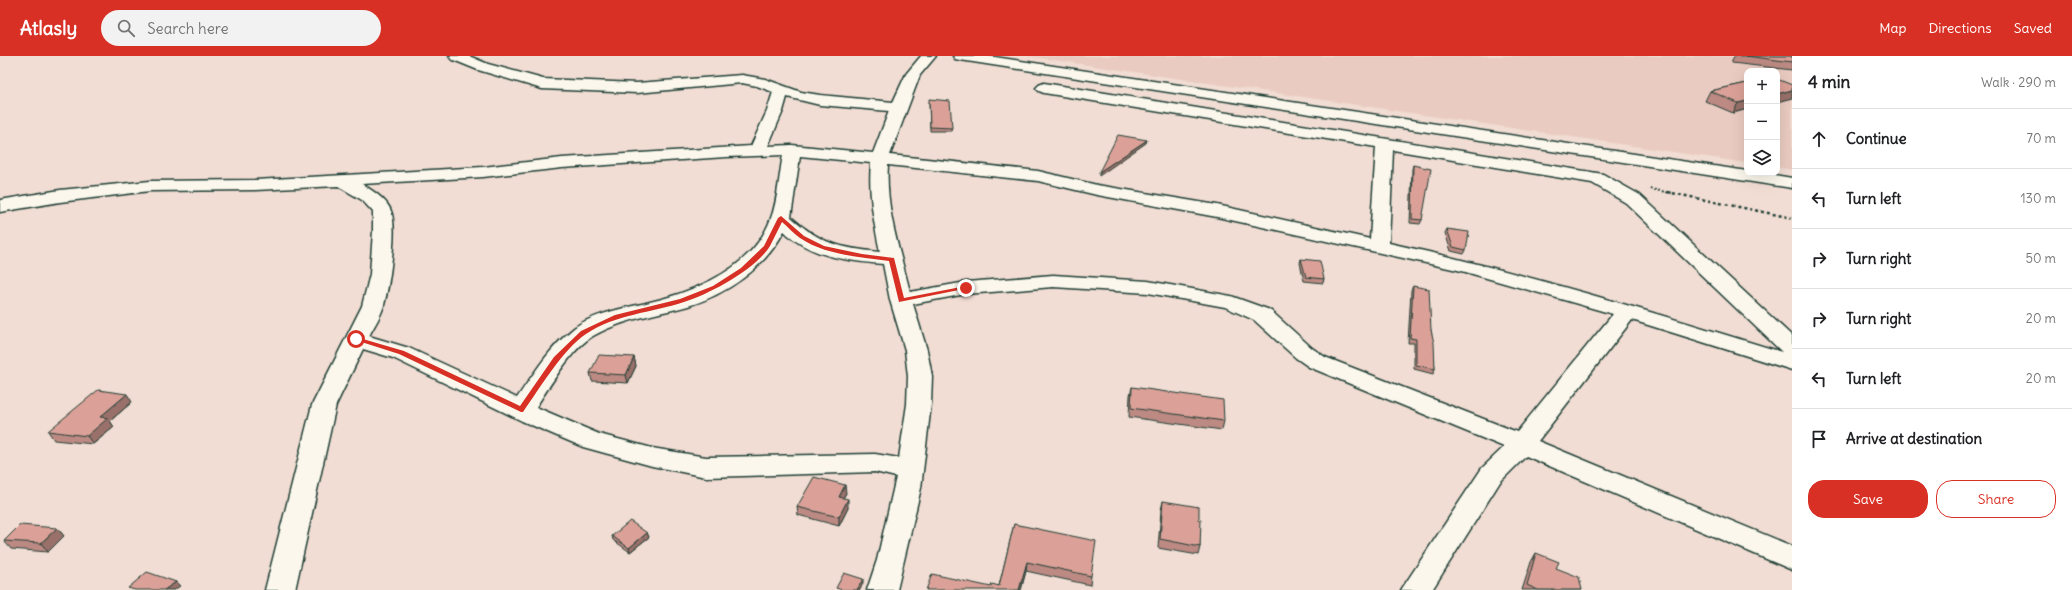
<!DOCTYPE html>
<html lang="en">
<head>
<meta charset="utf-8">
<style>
  body { margin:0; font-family:Delius,sans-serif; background:#f2f2f2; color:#202124 }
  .controls { position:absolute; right:12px; top:12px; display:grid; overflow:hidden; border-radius:8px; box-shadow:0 4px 16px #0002 }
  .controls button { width:36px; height:36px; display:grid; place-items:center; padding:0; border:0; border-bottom:1px solid #e0e0e0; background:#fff; color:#202124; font:20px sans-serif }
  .stop { position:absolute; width:12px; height:12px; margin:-9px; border:3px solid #d93025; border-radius:50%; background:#fff }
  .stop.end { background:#d93025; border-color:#fff; box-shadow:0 1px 4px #0008 }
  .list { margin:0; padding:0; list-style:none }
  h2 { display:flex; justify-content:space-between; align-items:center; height:52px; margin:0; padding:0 16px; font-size:17px }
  h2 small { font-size:13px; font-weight:400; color:#757577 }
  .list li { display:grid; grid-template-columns:26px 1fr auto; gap:12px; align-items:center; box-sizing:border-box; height:60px; padding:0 16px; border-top:1px solid #e0e0e0 }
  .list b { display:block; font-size:15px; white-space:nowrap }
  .list em { font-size:13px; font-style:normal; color:#757577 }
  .actions { display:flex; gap:8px; padding:12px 16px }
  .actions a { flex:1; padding:9px 0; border:1px solid #d93025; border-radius:16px; text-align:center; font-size:14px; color:#d93025 }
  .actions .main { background:#d93025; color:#fff }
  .icon { flex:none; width:22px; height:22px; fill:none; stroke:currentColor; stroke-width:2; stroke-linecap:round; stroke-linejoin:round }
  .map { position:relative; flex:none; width:1792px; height:534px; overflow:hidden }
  header { display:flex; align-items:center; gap:24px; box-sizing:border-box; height:56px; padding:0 20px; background:#d93025; color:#fff }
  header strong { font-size:19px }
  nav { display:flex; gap:22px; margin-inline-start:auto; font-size:14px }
  .search { width:280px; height:36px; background:#f2f2f2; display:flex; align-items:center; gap:10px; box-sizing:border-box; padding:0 14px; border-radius:22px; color:#757577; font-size:15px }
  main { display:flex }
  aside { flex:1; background:#fff }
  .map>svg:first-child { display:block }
  .built { fill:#eacbc1 }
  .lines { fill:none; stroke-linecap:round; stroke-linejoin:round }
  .street-casing { stroke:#1f3d34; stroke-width:3 }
  .path-far1 { stroke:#1f3d34; stroke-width:2; stroke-dasharray:2 2; stroke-linecap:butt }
  .path { stroke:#1f3d34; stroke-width:2.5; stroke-dasharray:3 3; stroke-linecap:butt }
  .street { fill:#fbf7ec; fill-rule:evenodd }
  .wall { fill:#bc8a83; stroke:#1f3d34 }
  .shaded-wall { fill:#99716a; stroke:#1f3d34 }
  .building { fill:#dba198; stroke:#1f3d34 }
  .route { fill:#d93025 }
</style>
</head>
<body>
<header>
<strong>Atlasly</strong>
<div class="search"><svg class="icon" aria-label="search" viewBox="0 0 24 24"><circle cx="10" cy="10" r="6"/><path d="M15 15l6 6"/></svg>Search here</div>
<nav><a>Map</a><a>Directions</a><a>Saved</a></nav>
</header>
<main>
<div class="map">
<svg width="1792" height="534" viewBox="0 0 1792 534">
  <rect width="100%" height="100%" fill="#f1ddd3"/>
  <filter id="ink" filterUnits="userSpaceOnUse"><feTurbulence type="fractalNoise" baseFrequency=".025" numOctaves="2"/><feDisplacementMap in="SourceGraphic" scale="8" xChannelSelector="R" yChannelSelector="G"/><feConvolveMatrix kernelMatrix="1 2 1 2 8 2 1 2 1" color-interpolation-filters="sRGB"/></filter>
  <g filter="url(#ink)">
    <path class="built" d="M1027,0H1792V114L1777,111V15H1747V107Z"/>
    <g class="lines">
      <defs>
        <path id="street" d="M449,0H469L488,8L543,23L637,27L742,19L765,23L801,36L820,39L893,46L906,18L921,0H936L920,19L890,99L1038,115L1097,129L1217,149L1370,183L1376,91L1044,37L1039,35L1036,32L1039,29L1044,27L1603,118L1640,139L1792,280V314L1632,264L1538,385L1792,490V514L1526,400L1500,426L1432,534H1401L1482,412L1504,391L1309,311L1296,302L1254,264L1225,251L1148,237L1053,231L966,238L913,248L927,294L932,320L931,348L921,432L897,534H867L877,504L896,421L875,416L706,421L652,410L583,391L522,365L393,302L363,293L336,349L295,534H265L312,349L362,250L370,218L373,175V156L362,144L338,130L255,134L150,135L60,146L0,156V144L60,134L150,125L255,124L363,118L483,111L562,102L751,90L767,55L773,36L757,30L742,27L637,37L542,33L478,14L451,3ZM787,41L820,49L889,55L873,97L792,89L768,90L783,55ZM1393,94L1592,127L1626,147L1782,296C1652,256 1522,216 1389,187ZM783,99C779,119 778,144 771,162C753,213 694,236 646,247C624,252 592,258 574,272C550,291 534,317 517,342L409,292L369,280C374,270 381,260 384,249C389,231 398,172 391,155C387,143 371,134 362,128L483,121L562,112L726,101ZM800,100L871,107C868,138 874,166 880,196C840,192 821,188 791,161ZM888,109L1038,125L1097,139L1217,161L1462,215L1613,258L1517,376L1325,301L1312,292L1270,254L1231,240L1148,225L1053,219L966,226L910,236C900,195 885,153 888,109ZM784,175C810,201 848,205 883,208L890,244L905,294L908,320L907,348L899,402L875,398L706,401L652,392L599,378L536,351C549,331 572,292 593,280C623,263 655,259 688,250C727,238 765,212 784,175Z
          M953,0H988L1747,115V117H1762L1792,122V132L960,4L955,3Z"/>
      </defs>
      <use href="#street" class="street-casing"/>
      <path class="path-far1" d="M1650,133L1672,137"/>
      <path class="path" d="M1667,136L1792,162"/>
      <use href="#street" class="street"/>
    </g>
    <path class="wall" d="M1735,0H1792V14L1732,7V5Z
      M1747,27V53L1733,57L1705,45L1710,35Z
      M929,46L952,72V75H930Z
      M1413,109L1422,164L1420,168L1410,167L1412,113Z
      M1447,173L1466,194L1464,198L1451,195L1445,177Z
      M1301,203L1324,223L1323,227L1304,225L1300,207Z
      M1413,230L1431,274L1435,313L1433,318L1414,313V287H1408L1411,234Z
      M634,301L636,310L628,327L592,325L590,317Z
      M1132,331L1224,365L1222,374L1129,361L1130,339Z
      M132,346L110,365L114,371L93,388L54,384L48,375Z
      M846,437L843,442L848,452L839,470L798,459L797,451Z
      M1163,445L1199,464L1200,491L1198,499L1158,492L1161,454Z
      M1014,468L1091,520L1090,529L1026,515L1021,534L991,531L999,530Z
      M57,472L64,480L48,496L11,493L4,485Z
      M647,477L649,481L630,496L613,484L612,480Z
      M1536,497L1556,512L1582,534H1522L1531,506Z"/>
    <path class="shaded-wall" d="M1792,34V42L1777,46V38Z
      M1747,45V53L1733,57L1738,47Z
      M1147,84L1146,87L1099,120V116Z
      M634,301L636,310L628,327L626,319Z
      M127,338L132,346L110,365L114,371L93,388L87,380L100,361Z
      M845,429L846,437L839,450V441Z
      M848,443V452L839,470V461Z
      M57,472L64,480L48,496L41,487Z
      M647,477L649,481L630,496L629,492Z
      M1027,506L1026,515L1021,534H1019Z
      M863,523V527L860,534H857Z
      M176,526L180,530L174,534H164Z"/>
    <path class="building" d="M1746,0H1792V6Z
      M1777,23L1792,29V34L1777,38Z
      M1747,27V45L1738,47L1710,35Z
      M929,43L950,45L952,72L930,71Z
      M1118,79L1147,84L1099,116Z
      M1413,109L1431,113L1422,164L1412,163Z
      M1447,173L1469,176L1466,194L1453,191Z
      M1301,203L1320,205L1324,223L1306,221Z
      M1413,230L1429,233L1431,274L1434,287L1435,313L1416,309V283L1410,282Z
      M599,299L634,301L626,319L590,317Z
      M1132,331L1223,344L1224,365L1131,352Z
      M98,334L127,338L100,361L108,362L87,380L48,375Z
      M814,421L845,429L839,441L848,443L839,461L797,451Z
      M1163,445L1199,451V464H1201L1200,491L1160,483Z
      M630,465L647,477L629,492L612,480Z
      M1014,468L1096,485L1091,520L1027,506L1019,534H926L932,518L991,531L992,528L999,530Z
      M20,469L57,472L41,487L4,485Z
      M1536,497L1559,506L1556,512L1579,521L1582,534H1538L1527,529Z
      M147,516L176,526L164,534H135L128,532Z
      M844,517L863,523L857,534H842L836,532Z"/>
  </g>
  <path class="route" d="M781,160L804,180L824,190L862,198L894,202L904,242L966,230L969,232L899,246L889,205C860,201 825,199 800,182C794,178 788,171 782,166C778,174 774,182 770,190C756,213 710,238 684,246C651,257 616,258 586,278C563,293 540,332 523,356H521L399,298L352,283L356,281L404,295L520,350L554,301L581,275L615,259L680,243L713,230L741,212L764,190L778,162Z"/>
</svg>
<div class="controls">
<button>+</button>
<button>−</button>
<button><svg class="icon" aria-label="layers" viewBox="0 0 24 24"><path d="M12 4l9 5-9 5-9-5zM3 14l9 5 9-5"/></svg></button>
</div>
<div class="stop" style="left:356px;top:283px"></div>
<div class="stop end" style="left:966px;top:232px"></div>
</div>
<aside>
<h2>4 min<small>Walk · 290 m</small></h2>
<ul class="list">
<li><svg class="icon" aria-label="ahead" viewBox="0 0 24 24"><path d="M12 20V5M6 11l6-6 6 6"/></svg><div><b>Continue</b></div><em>70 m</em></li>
<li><svg class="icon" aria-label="left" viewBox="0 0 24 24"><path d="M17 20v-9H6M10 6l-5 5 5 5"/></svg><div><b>Turn left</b></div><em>130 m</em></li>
<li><svg class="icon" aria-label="right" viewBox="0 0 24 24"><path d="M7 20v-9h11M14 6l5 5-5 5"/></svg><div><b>Turn right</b></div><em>50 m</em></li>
<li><svg class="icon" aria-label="right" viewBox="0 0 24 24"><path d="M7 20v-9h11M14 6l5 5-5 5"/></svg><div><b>Turn right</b></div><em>20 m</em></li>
<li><svg class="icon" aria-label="left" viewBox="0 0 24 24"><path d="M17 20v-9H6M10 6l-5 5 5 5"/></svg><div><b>Turn left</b></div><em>20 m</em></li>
<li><svg class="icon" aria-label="arrive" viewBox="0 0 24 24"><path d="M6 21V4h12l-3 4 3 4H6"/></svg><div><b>Arrive at destination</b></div></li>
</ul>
<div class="actions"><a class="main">Save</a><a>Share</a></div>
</aside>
</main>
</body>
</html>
